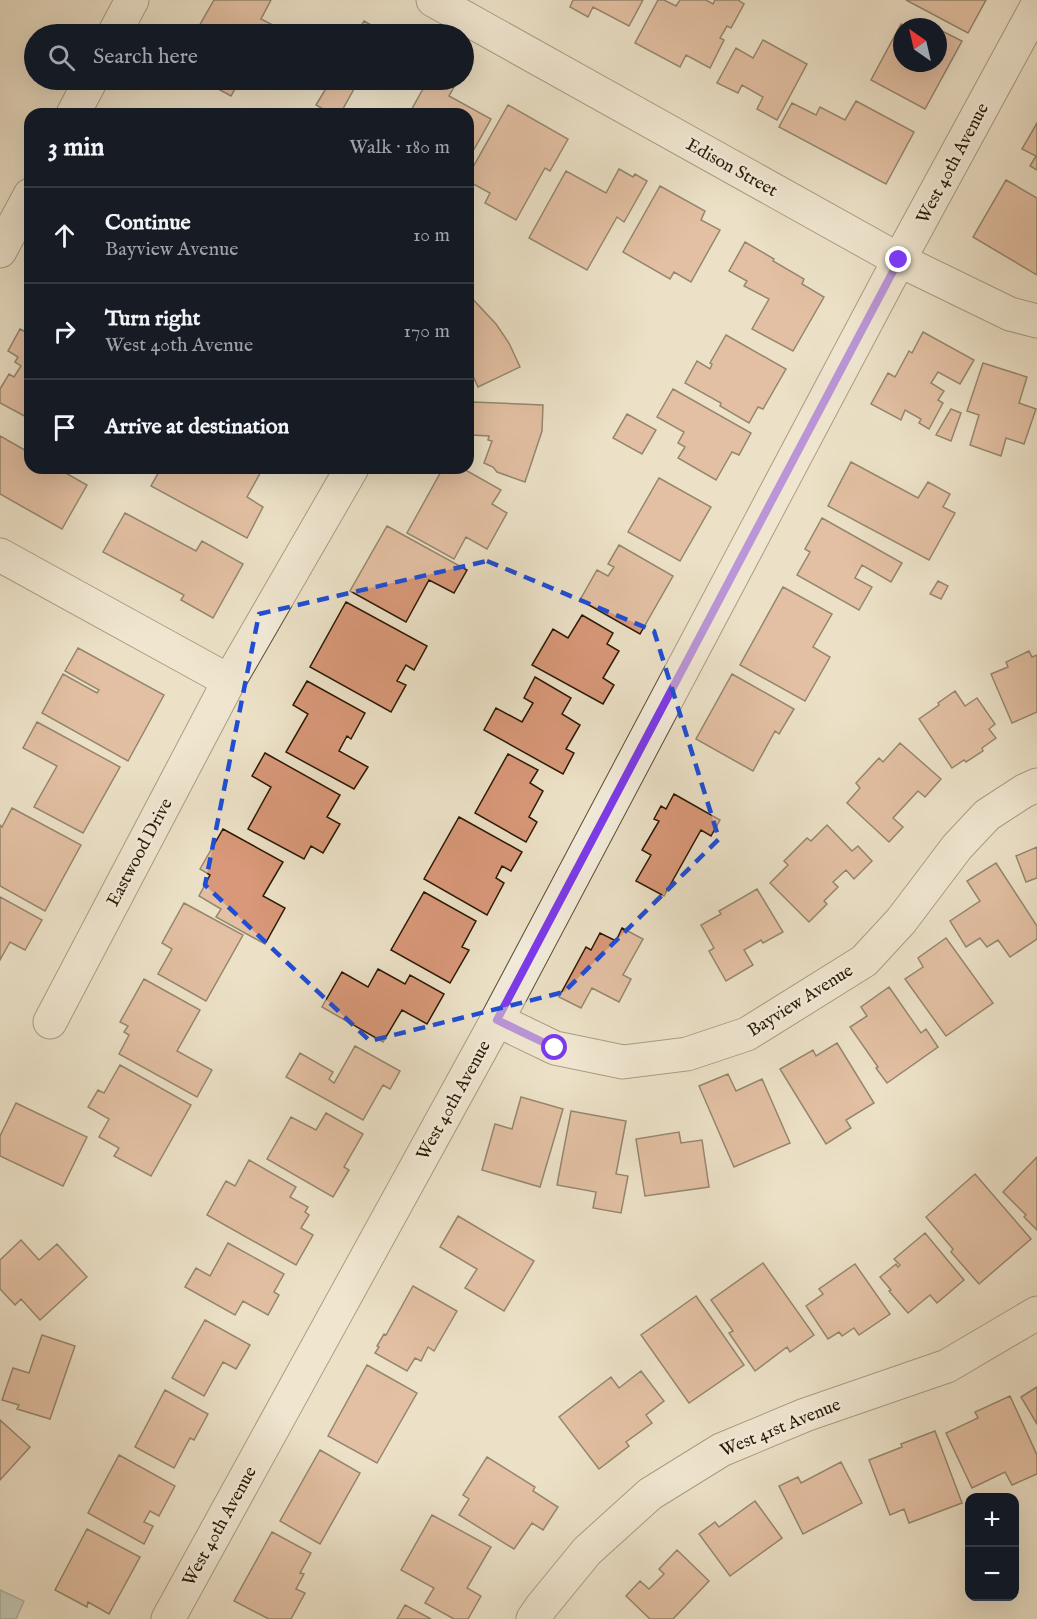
<!DOCTYPE html>
<html lang="en">
<head>
<meta charset="utf-8">
<style>
  body { margin:0; font-family:"IM FELL English",serif; background:#20242c; color:#f1f3f6 }
  .controls { position:absolute; right:18px; bottom:18px; display:grid; overflow:hidden; border-radius:12px; box-shadow:0 6px 24px #0002 }
  .controls button { width:54px; height:54px; display:grid; place-items:center; padding:0; border:0; border-bottom:2px solid #363941; background:#171b24; color:#f1f3f6; font:30px sans-serif }
  .compass { position:absolute; left:893px; top:18px; width:54px; height:54px; border-radius:50%; background:#171b24; box-shadow:0 6px 24px #0002; rotate:326deg }
  .stop { position:absolute; width:18px; height:18px; margin:-14px; border:4px solid #7c3aed; border-radius:50%; background:#fff }
  .stop.end { background:#7c3aed; border-color:#fff; box-shadow:0 2px 6px #0008 }
  .list { margin:0; padding:0; list-style:none }
  h2 { display:flex; justify-content:space-between; align-items:center; height:78px; margin:0; padding:0 24px; font-size:26px }
  h2 small { font-size:20px; font-weight:400; color:#9ea1a6 }
  .list li { display:grid; grid-template-columns:39px 1fr auto; gap:18px; align-items:center; box-sizing:border-box; height:96px; padding:0 24px; border-top:2px solid #363941 }
  .list b { display:block; font-size:22px; white-space:nowrap }
  .list p { margin:0; font-size:20px; white-space:nowrap; color:#9ea1a6 }
  .list em { font-size:20px; font-style:normal; color:#9ea1a6 }
  .icon { flex:none; width:33px; height:33px; fill:none; stroke:currentColor; stroke-width:2; stroke-linecap:round; stroke-linejoin:round }
  .map { position:relative; flex:none; width:1037px; height:1619px; overflow:hidden }
  .search { position:absolute; background:#171b24; box-shadow:0 6px 24px #0002; left:24px; top:24px; width:450px; height:66px; display:flex; align-items:center; gap:15px; box-sizing:border-box; padding:0 21px; border-radius:33px; color:#9ea1a6; font-size:22px }
  .panel { position:absolute; background:#171b24; box-shadow:0 6px 24px #0002; left:24px; top:108px; width:450px; height:366px; border-radius:18px }
  .map>svg:first-child { display:block }
  .water { fill:#99bcb9; stroke:#6d7b70; stroke-width:1.5 }
  .building { fill:#d89879; stroke:#2a1a03; stroke-width:1.5 }
  .lines { fill:none; stroke-linecap:round; stroke-linejoin:round }
  .street-casing { stroke:#5a4c34; stroke-width:35 }
  .street { stroke:#f3ecdb; stroke-width:33 }
  .route { stroke:#7c3aed; stroke-width:8 }
  .marked { fill:none; stroke:#1d4ed8; stroke-width:4.5; stroke-dasharray:12 8; stroke-linejoin:round }
  .labels { text-anchor:middle; stroke-width:5; stroke-linejoin:round; paint-order:stroke }
  .street-label { font-size:18px; fill:#2a1a03; stroke:#f3ecdb }
</style>
</head>
<body>
<div class="map">
<svg width="1037" height="1619" viewBox="0 0 1037 1619">
  <rect width="100%" height="100%" fill="#ece1c7"/>
  <filter id="stains"><feTurbulence type="fractalNoise" baseFrequency=".00333" numOctaves="4"/><feColorMatrix values="0 0 0 0 .2 0 0 0 0 .09 0 0 0 0 .02 0 0 0 .5 -.17"/></filter>
  <radialGradient id="worn" r=".72"><stop offset=".6" stop-color="#630" stop-opacity="0"/><stop offset="1" stop-color="#630" stop-opacity=".3"/></radialGradient>
  <path class="water" d="M0,1590L24,1601L16,1619H0Z"/>
  <path class="building" d="M214,0H271L261,19L271,24L265,34H188L190,30L195,33Z
    M573,0H643L629,26L593,7L588,17L570,7Z
    M658,0H664L676,6L680,0H706L713,4L715,0H738L744,4L731,28L727,26L720,38L724,40L710,68L686,55L680,67L635,43Z
    M906,0H986L968,33Z
    M364,21L387,34H356Z
    M923,21L935,27H919Z
    M901,24L907,27H902V63H938V29L962,41L925,109L871,80Z
    M763,40L807,64L777,120L757,109L763,97L742,85L738,93L717,83L736,48L753,58Z
    M202,80H240L231,96Z
    M331,80H359L340,114H332L316,105Z
    M428,80H458L449,96L491,119L468,160V114H409Z
    M856,101L914,132L886,184L779,127L792,103L816,115L820,107L845,120Z
    M508,105L568,139L550,171L545,168L516,220L485,203L490,193L468,181V176Z
    M1037,123V170L1030,166L1036,156L1022,149Z
    M619,169L633,177L635,174L647,181L624,222L617,217L587,270L529,238L566,171L606,193Z
    M1006,180L1037,198V275L973,237Z
    M660,186L705,211L701,220L720,230L691,282L674,272L670,279L623,252Z
    M745,242L774,259L773,261L804,279L802,284L824,297L793,351L752,329L769,299L744,286L747,281L729,271Z
    M468,294L496,324L509,343L520,367L478,387L468,365Z
    M20,329L30,334V419L0,403V389L9,374L14,377L21,366L15,362L18,357L8,351Z
    M923,332L974,360L960,384L938,372L931,383L944,391L938,400L943,403L929,429L919,423L921,419L905,410L901,420L871,404L888,373L895,377L909,351L912,353Z
    M726,335L786,369L763,409L758,407L749,423L720,406L721,403L685,383L697,361L710,369L712,364L710,363Z
    M983,363L1027,377L1019,403L1036,409L1024,444L1006,438L1001,456L970,445L979,415L967,411Z
    M673,389L751,433L739,455L732,452L716,480L678,458L685,447L678,443L684,432L657,417Z
    M472,402L543,405L542,431L525,482L497,472L493,467L484,463L492,441L488,440L489,436L472,435Z
    M951,409L961,413L951,441L936,435Z
    M627,414L656,430L642,454L613,438Z
    M0,436L30,453V468H57L87,485L62,529L0,494Z
    M851,462L918,498L928,482L950,494L943,507L955,513L929,560L828,506Z
    M161,468H263L247,497L263,507L247,538L151,486Z
    M443,468H462L501,490L492,504L507,513L487,549L466,537L454,559L407,533Z
    M659,478L711,507L680,561L628,532Z
    M125,513L196,551L202,541L243,564L213,618L181,600L184,595L103,552Z
    M822,518L902,563L891,582L862,565L855,578L872,587L859,610L797,575L810,552L805,549Z
    M387,526L467,570L454,593L429,580L406,622L350,591Z
    M619,545L673,576L640,634L580,600L597,570L608,576L614,567L608,564Z
    M938,581L948,586L941,599L930,594Z
    M783,587L832,614L813,647L830,657L805,701L740,665Z
    M346,602L427,646L414,670L406,665L397,681L406,685L391,712L310,667Z
    M582,615L613,633L607,644L619,651L603,678L614,685L603,704L532,665L553,629L568,638Z
    M78,648L164,695L128,761L42,713L63,674L97,693L99,690L65,671Z
    M1029,651L1032,657L1037,655V712L1012,723L991,674L1008,667L1006,662Z
    M732,674L794,709L779,734L775,731L753,771L696,739Z
    M535,677L571,698L562,714L580,725L566,749L574,753L563,774L484,730L496,708L522,722L533,703L524,698Z
    M307,681L365,713L351,739L347,736L339,751L368,767L354,789L286,752L308,714L293,705Z
    M955,691L965,706L977,698L995,724L989,729L996,738L982,748L983,751L966,762L964,760L952,768L919,719L939,705L938,703Z
    M37,722L120,767L83,833L34,807L57,766L23,748Z
    M900,743L941,779L925,797L918,791L893,818L903,827L889,842L847,803L860,788L856,783L879,758L883,762Z
    M265,753L340,795L327,817L340,824L323,853L311,846L304,859L248,829L271,787L252,776Z
    M508,754L538,770L530,783L543,791L529,817L537,822L526,842L475,813Z
    M674,794L720,820L711,836L701,830L664,896L636,881L651,855L642,850L659,821L654,819L661,806L666,809Z
    M12,808L81,845L45,911L0,886V825L2,827Z
    M459,817L522,852L511,871L502,866L496,878L504,883L487,915L424,879Z
    M827,825L852,851L858,846L872,861L854,879L846,870L833,882L838,887L824,901L827,904L809,922L770,883L788,865L784,861L807,838L811,841Z
    M223,829L283,862L263,896L285,908L265,944L216,917L221,909L199,896L210,875L200,869Z
    M1037,847V878L1026,882L1016,856Z
    M996,863L1037,926V939L1010,957L998,940L987,947L980,938L966,947L950,921L980,901L967,881Z
    M757,889L783,932L763,943L761,940L744,950L753,965L726,981L709,951L714,948L701,925L721,914L719,911Z
    M424,892L476,921L462,947L469,950L450,983L391,950Z
    M0,897L42,920L25,950L10,942L0,960Z
    M184,903L243,935L206,1001L158,974L172,949L162,943Z
    M622,928L643,939L623,975L631,979L619,1002L592,988L581,1008L559,997L586,947L591,950L600,933L616,941Z
    M946,938L993,1003L946,1036L905,979L923,967L918,958Z
    M378,969L405,984L410,975L444,994L427,1024L402,1010L383,1042L322,1007L342,972L368,987Z
    M144,979L200,1010L177,1051L212,1070L197,1097L119,1054L129,1035L124,1032L128,1026L120,1022Z
    M889,987L921,1033L926,1029L938,1047L887,1083L876,1068L878,1067L850,1027L867,1016L861,1007Z
    M837,1043L874,1103L846,1120L851,1128L826,1144L780,1069L813,1050L816,1056Z
    M355,1046L400,1071L390,1089L383,1085L363,1120L286,1077L300,1053L333,1072L329,1079L334,1083Z
    M120,1065L191,1105L151,1176L114,1156L119,1148L99,1137L109,1119L88,1107L98,1090L104,1093Z
    M728,1074L736,1091L762,1079L790,1143L734,1167L699,1086Z
    M521,1097L563,1109L540,1187L482,1170L495,1124L512,1129Z
    M16,1103L87,1137L63,1186L0,1156V1136Z
    M571,1111L626,1121L616,1174L628,1176L621,1213L593,1208L596,1192L557,1185Z
    M326,1113L363,1134L344,1167L349,1170L333,1197L267,1159L291,1117L316,1130Z
    M679,1132L681,1143L702,1140L709,1187L645,1196L636,1139Z
    M1037,1157V1230L1024,1217L1026,1215L1003,1192Z
    M249,1160L296,1187L290,1197L308,1207L305,1212L309,1215L301,1228L313,1235L296,1265L207,1215L226,1181L235,1186Z
    M975,1174L1031,1239L979,1284L951,1252L953,1249L926,1217Z
    M458,1216L534,1261L504,1311L465,1288L477,1269L440,1247Z
    M925,1233L964,1280L937,1303L930,1295L908,1313L889,1291L891,1290L880,1277L896,1264L898,1267L900,1265L894,1259Z
    M21,1240L39,1260L57,1244L87,1277L40,1320L21,1299L15,1305L0,1289V1260Z
    M228,1243L284,1274L274,1292L279,1295L268,1315L243,1301L235,1315L185,1287L196,1268L210,1276Z
    M763,1263L814,1335L790,1352L787,1347L755,1371L729,1333L733,1331L711,1300Z
    M855,1264L890,1314L859,1335L854,1328L842,1336L839,1332L828,1339L806,1306L823,1294L819,1289Z
    M413,1286L457,1311L434,1351L428,1347L421,1361L415,1358L407,1371L375,1353L379,1347L377,1346L384,1334L386,1335Z
    M696,1296L744,1365L689,1403L641,1335Z
    M205,1320L250,1345L236,1369L223,1362L204,1396L172,1378Z
    M42,1335L75,1346L50,1419L17,1409L19,1405L2,1400L13,1368L29,1373Z
    M367,1365L417,1393L377,1463L328,1436Z
    M641,1371L664,1401L646,1415L652,1423L626,1442L629,1446L599,1469L559,1417L611,1377L619,1388Z
    M1037,1387V1424L1021,1397Z
    M165,1390L208,1414L194,1440L190,1438L174,1468L135,1447Z
    M1010,1396L1037,1455V1474L1012,1485L1005,1472L972,1488L946,1433L978,1418L975,1412Z
    M0,1420L30,1447L0,1480Z
    M935,1431L962,1503L909,1523L904,1509L890,1515L869,1460L902,1447L901,1444Z
    M320,1450L360,1473L320,1544L280,1521Z
    M119,1455L175,1486L159,1516L150,1511L144,1522L153,1526L144,1544L88,1513Z
    M487,1457L535,1487L533,1491L558,1507L543,1530L532,1523L514,1549L459,1515L469,1499L463,1495Z
    M841,1462L862,1503L803,1534L779,1486L798,1477L801,1483Z
    M755,1501L782,1538L730,1576L699,1534L715,1522L719,1527Z
    M432,1515L491,1547L467,1588L481,1596L468,1619H454L425,1603L434,1588L401,1570Z
    M87,1529L140,1557L109,1614L88,1602L87,1607L55,1590Z
    M272,1532L311,1553L300,1573L304,1574L296,1589L305,1593L291,1619H269L234,1601Z
    M677,1550L709,1581L673,1619H650L626,1596L640,1581L649,1589L664,1574L659,1569Z
    M405,1605L431,1619H397Z"/>
  <g class="lines">
    <defs>
      <path id="street" d="M433,0L899,260L1010,314L1037,321
        M114,34L132,0
        M73,114L91,80
        M0,251L30,195
        M0,555L229,681
        M497,1020L555,1048L623,1062L687,1054L747,1034L864,961L901,921L957,847L987,815L1024,791L1037,785
        M50,1022L229,681L352,468
        M168,1619L497,1020L899,260L1037,6
        M533,1619L542,1606L587,1551L650,1494L721,1450L805,1415L947,1366L1037,1313"/>
    </defs>
    <use href="#street" class="street-casing"/>
    <use href="#street" class="street"/>
  </g>
  <g class="lines">
    <path class="route" d="M555,1048L497,1020L899,260"/>
  </g>
  <path d="M0 0H1037V1619H0ZM487,561L654,631L719,839L564,992L370,1041L205,885L259,614Z" fill="#ece1c7" fill-opacity=".55" fill-rule="evenodd"/>
  <path class="marked" d="M487,561L654,631L719,839L564,992L370,1041L205,885L259,614Z"/>
  <g class="labels">
    <g class="street-label">
      <text transform="translate(952 163) rotate(-62)" y="6">West 40th Avenue</text>
      <text transform="translate(732 167) rotate(29)" y="6">Edison Street</text>
      <text transform="translate(139 852) rotate(-62)" y="6">Eastwood Drive</text>
      <text transform="translate(800 1000) rotate(-32)" y="6">Bayview Avenue</text>
      <text transform="translate(453 1100) rotate(-61)" y="6">West 40th Avenue</text>
      <text transform="translate(780 1427) rotate(-22)" y="6">West 41st Avenue</text>
      <text transform="translate(219 1526) rotate(-61)" y="6">West 40th Avenue</text>
    </g>
  </g>
  <rect width="100%" height="100%" filter="url(#stains)"/>
  <rect width="100%" height="100%" fill="url(#worn)"/>
</svg>
<div class="controls">
<button>+</button>
<button>−</button>
</div>
<svg class="compass" viewBox="-18 -18 36 36"><path d="M0-13l5 13h-10z" fill="#e53935"/><path d="M0 13l5-13h-10z" fill="#9ea1a6"/></svg>
<div class="stop" style="left:555px;top:1048px"></div>
<div class="stop end" style="left:899px;top:260px"></div>
<div class="search"><svg class="icon" aria-label="search" viewBox="0 0 24 24"><circle cx="10" cy="10" r="6"/><path d="M15 15l6 6"/></svg>Search here</div>
<section class="panel">
<h2>3 min<small>Walk · 180 m</small></h2>
<ul class="list">
<li><svg class="icon" aria-label="ahead" viewBox="0 0 24 24"><path d="M12 20V5M6 11l6-6 6 6"/></svg><div><b>Continue</b><p>Bayview Avenue</p></div><em>10 m</em></li>
<li><svg class="icon" aria-label="right" viewBox="0 0 24 24"><path d="M7 20v-9h11M14 6l5 5-5 5"/></svg><div><b>Turn right</b><p>West 40th Avenue</p></div><em>170 m</em></li>
<li><svg class="icon" aria-label="arrive" viewBox="0 0 24 24"><path d="M6 21V4h12l-3 4 3 4H6"/></svg><div><b>Arrive at destination</b></div></li>
</ul>
</section>
</div>
</body>
</html>
